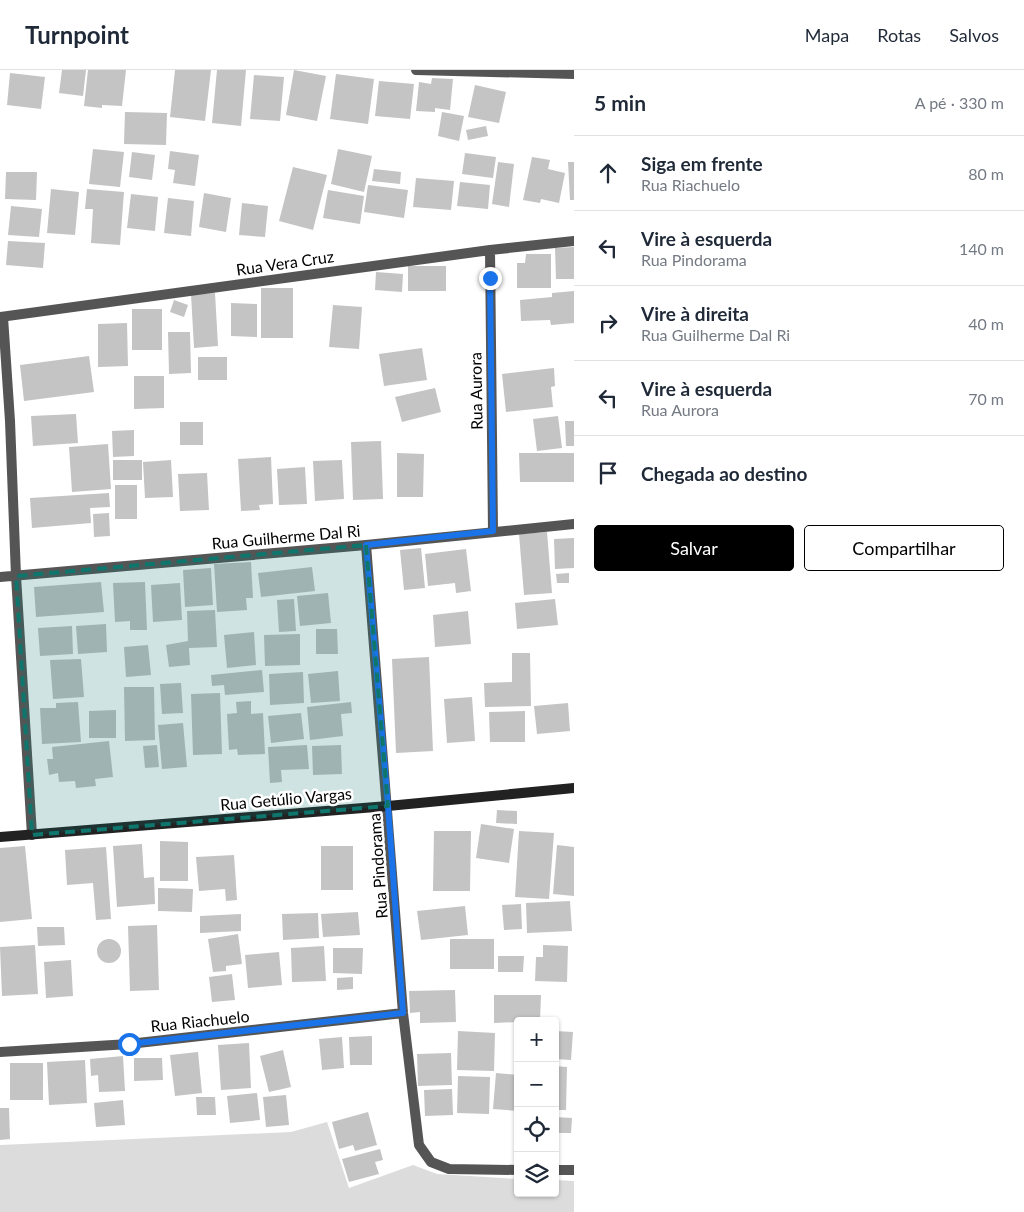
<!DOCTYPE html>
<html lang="pt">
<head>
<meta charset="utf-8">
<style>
  body { margin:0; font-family:Lato,sans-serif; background:#f6f6f7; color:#1f2937 }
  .controls { position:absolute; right:15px; bottom:15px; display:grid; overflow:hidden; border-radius:5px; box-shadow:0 1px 4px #0004 }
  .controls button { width:45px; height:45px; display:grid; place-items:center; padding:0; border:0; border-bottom:1px solid #e0e1e3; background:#fff; color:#1f2937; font:25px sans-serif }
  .stop { position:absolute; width:15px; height:15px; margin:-11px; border:4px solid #1a73e8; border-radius:50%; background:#fff }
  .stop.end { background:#1a73e8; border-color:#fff; box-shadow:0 1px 5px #0008 }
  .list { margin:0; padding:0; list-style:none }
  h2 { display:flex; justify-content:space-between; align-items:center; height:65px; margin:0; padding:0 20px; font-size:21px }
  h2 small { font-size:16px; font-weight:400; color:#747a83 }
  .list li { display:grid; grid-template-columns:32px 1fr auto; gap:15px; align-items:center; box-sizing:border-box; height:75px; padding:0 20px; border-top:1px solid #e0e1e3 }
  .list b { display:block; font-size:19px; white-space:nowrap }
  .list p { margin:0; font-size:16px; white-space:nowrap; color:#747a83 }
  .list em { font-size:16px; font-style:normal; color:#747a83 }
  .actions { display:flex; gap:10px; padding:15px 20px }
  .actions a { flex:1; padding:11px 0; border:1px solid #000; border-radius:5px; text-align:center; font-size:18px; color:#000 }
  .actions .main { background:#000; color:#fff }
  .icon { flex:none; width:28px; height:28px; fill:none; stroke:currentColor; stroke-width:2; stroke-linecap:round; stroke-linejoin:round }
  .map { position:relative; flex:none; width:574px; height:1142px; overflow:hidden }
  header { display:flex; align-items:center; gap:30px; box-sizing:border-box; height:70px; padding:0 25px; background:#fff; border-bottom:1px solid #e0e1e3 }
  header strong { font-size:24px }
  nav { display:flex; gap:28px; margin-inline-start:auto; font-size:18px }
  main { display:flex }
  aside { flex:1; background:#fff }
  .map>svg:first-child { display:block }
  .green { fill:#dcdcdc }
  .building { fill:#c4c4c4 }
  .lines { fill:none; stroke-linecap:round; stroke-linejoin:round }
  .street { stroke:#555; stroke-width:10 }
  .secondary { stroke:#222; stroke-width:10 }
  .route { stroke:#1a73e8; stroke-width:6 }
  .marked { fill:#0f766e; fill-opacity:0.2; stroke:#0f766e; stroke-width:4; stroke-dasharray:10 6; stroke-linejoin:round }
  .labels { text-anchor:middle; stroke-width:5; stroke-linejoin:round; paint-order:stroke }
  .street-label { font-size:16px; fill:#000; stroke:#fff }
</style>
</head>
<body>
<header>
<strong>Turnpoint</strong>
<nav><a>Mapa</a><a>Rotas</a><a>Salvos</a></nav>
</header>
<main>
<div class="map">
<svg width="574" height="1142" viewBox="0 0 574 1142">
  <rect width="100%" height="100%" fill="#fff"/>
  <path class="green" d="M327,1052L349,1118L413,1095L437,1104L518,1109V1123H555V1110L574,1111V1142H0V1075L291,1062Z"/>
  <path class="building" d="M62,0H86L83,26L59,23Z
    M88,0H126L122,36L102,35V38L84,36Z
    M175,0H211L205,51L170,47Z
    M217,0H246L241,56L212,53Z
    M294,0L326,6L317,51L286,45Z
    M10,3L45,7L41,39L7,35Z
    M336,4L374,9L368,54L330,49Z
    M254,5L284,7L280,51L250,49Z
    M432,8L453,9L450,40L435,38V42L416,41L419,12L431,14Z
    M379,11L414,14L410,49L375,46Z
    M475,15L506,22L499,53L468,47Z
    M125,42L167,43L166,75L124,74Z
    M442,42L464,46L459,71L438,66Z
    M486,56L488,66L468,70L466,60Z
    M93,79L124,82L120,117L89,114Z
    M338,79L372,86L364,122L331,114Z
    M170,81L199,85L195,116L173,113L175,100L168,99Z
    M132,82L155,85L152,110L129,107Z
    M465,83L496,87L493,108L462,104Z
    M532,87L550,90L548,99L565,103L559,133L541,129L540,133L523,130Z
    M498,92L514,94L509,137L492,134Z
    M568,92H574V130H570Z
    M293,97L327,105L313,160L279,151Z
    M374,99L401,102L400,114L372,111Z
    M6,102H37L36,130L5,129Z
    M416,108L454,111L451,140L413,137Z
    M460,112L490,115L488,139L457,136Z
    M368,115L408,120L404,148L364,142Z
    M51,119L79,122L75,165L47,163Z
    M87,119L124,122L120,175L91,173L93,139H85Z
    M328,120L364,126L360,154L323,148Z
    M204,123L231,128L226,162L199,157Z
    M131,124L158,127L155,161L127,158Z
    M168,128L194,131L191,166L164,163Z
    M242,133L268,136L265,167L239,165Z
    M11,136L42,139L39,167L8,165Z
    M8,171L45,173L43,198L6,195Z
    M574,177V209H556L555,178Z
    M526,184H551V218H517V193H525Z
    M408,196H446V221H408Z
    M376,202L403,204L402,222L375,220Z
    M261,218H293V268H261Z
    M574,221V253L551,255L550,250L521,251L520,230L552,227V223Z
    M215,223L218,276L194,278L191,224Z
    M174,230L188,235L184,247L170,242Z
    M231,233L257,234V267L231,266Z
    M333,235L362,237L359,279L329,277Z
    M132,239H162V280H132Z
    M127,253L128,296L98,297V254Z
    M168,262H190L191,303L169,304Z
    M422,278L427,310L384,316L379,284Z
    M89,286L94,322L24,331L20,295Z
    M198,287H227V310H198Z
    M554,298L555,316L551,317L553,337L506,342L502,304Z
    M134,306H164V338L134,339Z
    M435,318L441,342L402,352L395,327Z
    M76,344L78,373L33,376L31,346Z
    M558,346L562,378L537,381L533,349Z
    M565,351H574V376H566Z
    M180,352H203V375H180Z
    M134,360V386L113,387L112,361Z
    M381,371L383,429L353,430L351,372Z
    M108,374L111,419L72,422L69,377Z
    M397,383L424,384L423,427H397Z
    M519,383H574V412H520Z
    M271,387L273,434L259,435L260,440L241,441L238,389Z
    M113,390H142V410H113Z
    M171,390L173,427L145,428L143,392Z
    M342,390L344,429L315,431L313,391Z
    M305,397L307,434L279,435L277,399Z
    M207,403L209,440L180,441L178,404Z
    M115,415H137V449H115Z
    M109,423L110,437L90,438L91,453L32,458L30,428Z
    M109,443L110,466L94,467L93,444Z
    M547,462L552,523L524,525L519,464Z
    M574,468V498L555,499L554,469Z
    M421,478L425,518L404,520L400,480Z
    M466,479L471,521L456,523L455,513L428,516L425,484Z
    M251,492L253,528H246L247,540L217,542L214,494Z
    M312,497L315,521L261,527L258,503Z
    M211,498L213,535L185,537L183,500Z
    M569,503V513H557L556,504Z
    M101,512L104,542L36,547L34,517Z
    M145,512L147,560H130V551L115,552L113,513Z
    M180,513L182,550L153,552L151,515Z
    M328,523L331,553L300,556L297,526Z
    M294,529L296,561L279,562L277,530Z
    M555,529L558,555L517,559L515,533Z
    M215,540L217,577L189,578L190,595L169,597L166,575L188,571L187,541Z
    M468,541L471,574L435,577L433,545Z
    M106,554L107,582L78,584L76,556Z
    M72,556L73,584L40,586L38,558Z
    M316,559H337L338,584H316Z
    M254,562L256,595L227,598L224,565Z
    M300,564V595L265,596L264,565Z
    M148,575L151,605L126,607L124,577Z
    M512,583H530L531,636L485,637L484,613L512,612Z
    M429,587L433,681L396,683L392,589Z
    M81,589L84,627L53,629L50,590Z
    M262,600L264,622L225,625L224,615L212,616L211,605Z
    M338,601L340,631L311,633L308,604Z
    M303,602L304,633L270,635L269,604Z
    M181,613L183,643L162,644L160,614Z
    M124,617H154L155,670L125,671Z
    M220,623L222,684L193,685L191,624Z
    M472,627L475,671L447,673L444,629Z
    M251,631V644L263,643L265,684L238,685L237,679L229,680L227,644L237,643L236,632Z
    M78,632L81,672L42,674L40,638H56V633Z
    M351,632L352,643L341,644L343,666L310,670L307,637Z
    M568,633L570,661L537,664L534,636Z
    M116,640V668H89V641Z
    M525,641V672H490L489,642Z
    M301,643L304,669L271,673L268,646Z
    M183,653L187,697L162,699L158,655Z
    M109,671L113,707L95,709L96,716L76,718L75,711L59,712L58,703L49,705L47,689H53L52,677Z
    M157,675L159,697L145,698L143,676Z
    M307,675L309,699L281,700L282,712L270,713L268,677Z
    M341,675L342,704L313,705L312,676Z
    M497,740L517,741V754L496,753Z
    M481,754L514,759L509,793L476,788Z
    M434,761H471L470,821H433Z
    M519,761L554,763L549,829L515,827Z
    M160,771L188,772V811H160Z
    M142,774L144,808L154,807L155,834L117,837L113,776Z
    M557,775L574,777V826L553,824Z
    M25,776L32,849L0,852V778Z
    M321,776H353V820H321Z
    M106,777L111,849L96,850L93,813L67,815L65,780Z
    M234,785L237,830L226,831L225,819L199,821L196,787Z
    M158,818L193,819L192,842L158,841Z
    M570,831L572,861L527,863L526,833Z
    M521,834L522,859L504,860L502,835Z
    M465,836L468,865L421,870L417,841Z
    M358,842L360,865L323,867L321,844Z
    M318,843L319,868L283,870L282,844Z
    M241,844V861L200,863V846Z
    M157,855L159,920L130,921L128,856Z
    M37,857H64L65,875L38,876Z
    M238,864L242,894L226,896V901L213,902L208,869Z
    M97 881a12 12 0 1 1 24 0a12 12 0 1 1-24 0Z
    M450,869H494V899H450Z
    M35,875L38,924L2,926L0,877Z
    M543,875L568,876L567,912L535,911L536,887H543Z
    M324,876L326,911L292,912L291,878Z
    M333,878H363L362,904L333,903Z
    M279,882L282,915L248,918L245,885Z
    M498,886H524L523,902H498Z
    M71,890L73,926L46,928L44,892Z
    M232,904L235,930L212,932L209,907Z
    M353,907V919L337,920V908Z
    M455,920L456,952L420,953V942L410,943L409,921Z
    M494,925H541L540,951L494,953Z
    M458,961L495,963L494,1001L457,1000Z
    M555,961L573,962L571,990L555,989Z
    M372,966V995H350L349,967Z
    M342,967L344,998L322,1000L319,969Z
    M249,973L251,1018L221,1020L218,975Z
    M283,980L291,1017L269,1022L260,986Z
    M198,982L202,1023L175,1026L170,985Z
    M451,983L452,1015L418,1016L417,984Z
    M123,986L125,1021L99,1022L98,1005L91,1006L90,989Z
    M134,988H162L163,1010L134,1011Z
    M85,990L87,1033L49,1035L47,992Z
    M10,993H43V1030H10Z
    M555,996L567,997L566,1040H555Z
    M496,1003L518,1005V1041L493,1039Z
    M458,1006L490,1007L489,1044L457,1043Z
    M452,1019L453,1045L425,1046L424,1020Z
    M257,1023L260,1050L230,1053L227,1026Z
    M286,1025L289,1055L266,1057L263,1027Z
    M196,1027H215L216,1045H197Z
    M123,1030L125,1055L96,1057L94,1033Z
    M0,1038H9L10,1069L0,1070Z
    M368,1042L377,1075L355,1081L353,1075L339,1079L332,1052Z
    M555,1047L572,1048L571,1063H555Z
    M380,1079L383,1090L375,1092L379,1104L349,1112L342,1089Z"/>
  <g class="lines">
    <path class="street" d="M416,0L574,4
      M490,180L493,461
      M0,247L490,180L574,171
      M3,247L10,351L16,506L32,765
      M366,475L403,943L419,1075L431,1092L449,1099L518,1100
      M0,507L366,475L574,454
      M0,982L129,974L403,943
      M555,1100H574"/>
    <path class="secondary" d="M0,767L388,736L574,718"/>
  </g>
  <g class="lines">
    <path class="route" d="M129,974L403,943L388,736L366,475L493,461L490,208"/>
  </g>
  <path class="marked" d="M366,475L388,736L32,765L16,506Z"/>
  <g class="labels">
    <g class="street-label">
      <text transform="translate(285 193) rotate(-8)" y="6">Rua Vera Cruz</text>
      <text transform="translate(476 321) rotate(-91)" y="6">Rua Aurora</text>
      <text transform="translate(286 467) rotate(-5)" y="6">Rua Guilherme Dal Ri</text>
      <text transform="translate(286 729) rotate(-5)" y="6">Rua Getúlio Vargas</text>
      <text transform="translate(378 796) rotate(-94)" y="6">Rua Pindorama</text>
      <text transform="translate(200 951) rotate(-6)" y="6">Rua Riachuelo</text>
    </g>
  </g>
</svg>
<div class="controls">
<button>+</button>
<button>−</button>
<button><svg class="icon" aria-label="locate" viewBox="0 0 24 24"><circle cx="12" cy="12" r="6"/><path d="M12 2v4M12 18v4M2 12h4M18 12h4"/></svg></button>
<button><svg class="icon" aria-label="layers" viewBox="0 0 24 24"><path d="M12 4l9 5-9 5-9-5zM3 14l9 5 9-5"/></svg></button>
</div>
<div class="stop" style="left:129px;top:974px"></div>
<div class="stop end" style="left:490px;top:208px"></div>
</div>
<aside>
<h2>5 min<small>A pé · 330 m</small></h2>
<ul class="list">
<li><svg class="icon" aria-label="ahead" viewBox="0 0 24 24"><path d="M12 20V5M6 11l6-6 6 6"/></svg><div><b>Siga em frente</b><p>Rua Riachuelo</p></div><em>80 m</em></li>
<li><svg class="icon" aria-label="left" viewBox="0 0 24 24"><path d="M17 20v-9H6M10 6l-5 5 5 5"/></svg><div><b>Vire à esquerda</b><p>Rua Pindorama</p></div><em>140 m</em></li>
<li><svg class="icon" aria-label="right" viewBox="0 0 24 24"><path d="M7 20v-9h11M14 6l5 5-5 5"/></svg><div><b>Vire à direita</b><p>Rua Guilherme Dal Ri</p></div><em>40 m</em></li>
<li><svg class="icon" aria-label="left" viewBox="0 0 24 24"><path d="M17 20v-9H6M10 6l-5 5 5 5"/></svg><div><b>Vire à esquerda</b><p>Rua Aurora</p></div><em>70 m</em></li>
<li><svg class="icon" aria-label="arrive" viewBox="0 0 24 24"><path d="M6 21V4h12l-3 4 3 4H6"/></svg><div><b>Chegada ao destino</b></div></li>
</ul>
<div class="actions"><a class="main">Salvar</a><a>Compartilhar</a></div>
</aside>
</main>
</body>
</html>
